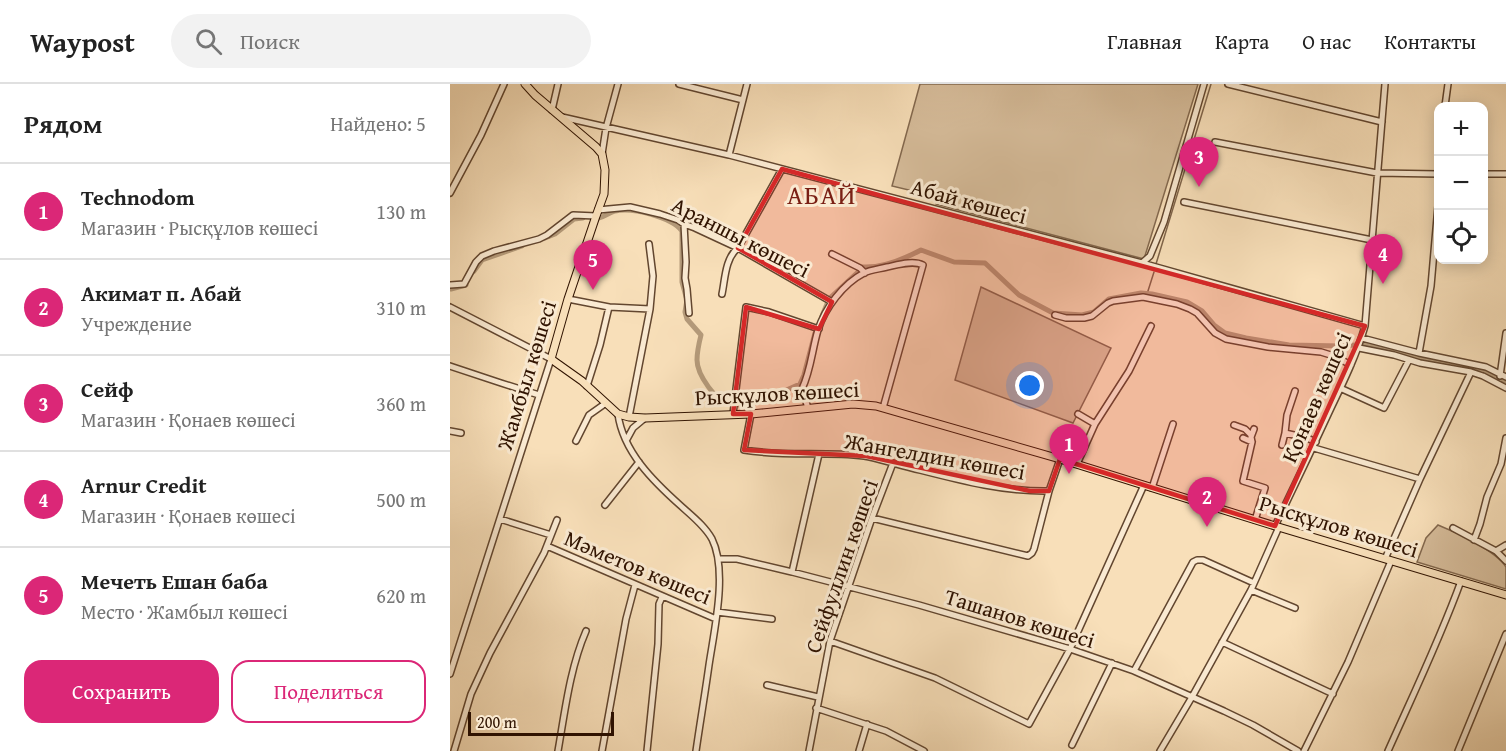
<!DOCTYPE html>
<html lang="ru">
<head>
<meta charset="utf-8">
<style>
  body { margin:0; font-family:"Gentium Book Plus",serif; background:#f2f2f2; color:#222 }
  .controls { position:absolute; right:18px; top:18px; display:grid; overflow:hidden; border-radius:12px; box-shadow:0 3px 15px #0003 }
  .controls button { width:54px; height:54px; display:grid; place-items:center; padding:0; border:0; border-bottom:2px solid #e0e0e0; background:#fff; color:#222; font:30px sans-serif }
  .scale { position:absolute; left:18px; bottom:15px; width:146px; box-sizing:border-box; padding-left:6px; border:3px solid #301301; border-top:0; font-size:16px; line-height:21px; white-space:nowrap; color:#301301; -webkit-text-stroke:4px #faead2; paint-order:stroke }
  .you { position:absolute; left:580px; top:302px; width:21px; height:21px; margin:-15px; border:4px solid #fff; border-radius:50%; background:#1a73e8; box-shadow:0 0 0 9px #1a73e833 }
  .badge { display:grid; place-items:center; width:39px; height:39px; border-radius:50%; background:#db2777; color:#fff; font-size:20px; font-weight:700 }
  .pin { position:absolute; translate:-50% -50px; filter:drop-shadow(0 2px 3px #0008) }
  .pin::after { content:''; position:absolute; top:32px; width:21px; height:18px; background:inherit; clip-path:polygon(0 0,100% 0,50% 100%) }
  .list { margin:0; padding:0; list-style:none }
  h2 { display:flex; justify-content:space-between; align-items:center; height:78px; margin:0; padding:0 24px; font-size:26px }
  h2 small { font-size:20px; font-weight:400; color:#767676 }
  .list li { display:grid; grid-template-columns:39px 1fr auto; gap:18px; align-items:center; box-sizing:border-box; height:96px; padding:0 24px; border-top:2px solid #e0e0e0 }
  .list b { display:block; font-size:22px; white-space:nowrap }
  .list p { margin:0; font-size:20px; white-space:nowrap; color:#767676 }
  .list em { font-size:20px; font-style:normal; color:#767676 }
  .actions { display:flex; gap:12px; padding:18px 24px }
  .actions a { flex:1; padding:14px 0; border:2px solid #db2777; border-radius:18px; text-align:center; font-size:21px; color:#db2777 }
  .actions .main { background:#db2777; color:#fff }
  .icon { flex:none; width:33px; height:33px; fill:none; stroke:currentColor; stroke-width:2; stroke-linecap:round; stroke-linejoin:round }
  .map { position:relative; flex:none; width:1056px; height:667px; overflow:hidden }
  header { display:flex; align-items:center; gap:36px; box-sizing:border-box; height:84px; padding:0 30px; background:#fff; border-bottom:2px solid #e0e0e0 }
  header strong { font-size:28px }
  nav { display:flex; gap:33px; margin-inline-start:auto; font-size:21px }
  .search { width:420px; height:54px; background:#f2f2f2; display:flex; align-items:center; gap:15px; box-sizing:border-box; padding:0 21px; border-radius:33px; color:#767676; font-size:22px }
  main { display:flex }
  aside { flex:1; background:#fff }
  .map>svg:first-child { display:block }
  .green { fill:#d6bc9a; stroke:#83684e; stroke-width:1.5 }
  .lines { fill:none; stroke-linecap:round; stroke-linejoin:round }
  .stream { stroke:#7f644a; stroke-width:1.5 }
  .canal { stroke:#b49a7a; stroke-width:5 }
  .minor-casing { stroke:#62462f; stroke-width:8 }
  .major-casing { stroke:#301301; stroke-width:9 }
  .minor { stroke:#faead2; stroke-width:5 }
  .major { stroke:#f8dfb9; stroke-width:7 }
  .marked { fill:#d62828; fill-opacity:0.2; stroke:#d62828; stroke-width:4.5; stroke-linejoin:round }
  .labels { text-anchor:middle; stroke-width:6; stroke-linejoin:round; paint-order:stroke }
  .street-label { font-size:22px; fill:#301301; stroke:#faead2 }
  .quarter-label { font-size:26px; letter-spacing:1.5px; fill:#7a1f14; stroke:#faead2 }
</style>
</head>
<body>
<header>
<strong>Waypost</strong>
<div class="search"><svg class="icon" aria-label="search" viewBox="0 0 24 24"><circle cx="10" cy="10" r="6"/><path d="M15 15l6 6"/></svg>Поиск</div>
<nav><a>Главная</a><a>Карта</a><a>О нас</a><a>Контакты</a></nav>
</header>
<main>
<aside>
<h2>Рядом<small>Найдено: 5</small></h2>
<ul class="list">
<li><span class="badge">1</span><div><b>Technodom</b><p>Магазин · Рысқұлов көшесі</p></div><em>130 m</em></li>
<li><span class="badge">2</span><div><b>Акимат п. Абай</b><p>Учреждение</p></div><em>310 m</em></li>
<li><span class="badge">3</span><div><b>Сейф</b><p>Магазин · Қонаев көшесі</p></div><em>360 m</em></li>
<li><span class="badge">4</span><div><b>Arnur Credit</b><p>Магазин · Қонаев көшесі</p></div><em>500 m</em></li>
<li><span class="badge">5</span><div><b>Мечеть Ешан баба</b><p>Место · Жамбыл көшесі</p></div><em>620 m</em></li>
</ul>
<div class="actions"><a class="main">Сохранить</a><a>Поделиться</a></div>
</aside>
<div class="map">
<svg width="1056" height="667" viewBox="0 0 1056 667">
  <rect width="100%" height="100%" fill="#f8dfb9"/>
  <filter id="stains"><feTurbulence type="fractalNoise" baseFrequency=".00333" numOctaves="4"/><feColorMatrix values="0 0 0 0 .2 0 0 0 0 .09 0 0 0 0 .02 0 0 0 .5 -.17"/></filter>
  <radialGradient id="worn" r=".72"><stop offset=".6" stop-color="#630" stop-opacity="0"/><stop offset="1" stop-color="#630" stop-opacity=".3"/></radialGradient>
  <path class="green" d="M470,0H748L694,175L486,120L488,113L442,102Z
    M531,203L661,264L623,339L505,296Z
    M988,441C1006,448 1046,467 1056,483V505L967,478L976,454Z"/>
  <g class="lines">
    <path class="stream" d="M706,180L761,0
      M697,210L704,188"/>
    <path class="canal" d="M143,135C152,135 156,130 165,127C182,123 222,133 232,147V198L237,216L235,228L237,235L251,251C249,259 247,268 247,276C247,290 266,319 281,320
      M95,154L105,150L124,135L133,134
      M413,183C432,184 454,175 471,166L504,178L535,179L569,211L603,229L632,231L644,228L659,215L691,209L702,210L737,218L752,227L764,241L775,249L796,254L839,261L891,262L905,261
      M24,187L32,176L72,162
      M1,205L16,201
      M381,213L408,188
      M372,232L377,220
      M914,261L946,266L974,275L1033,285L1046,292
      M1053,296L1056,297
      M289,321L323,312L350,300L354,291L365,249"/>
    <defs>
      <path id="minor" d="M229,0L293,16
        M778,0L932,38
        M995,22L998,0
        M102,26L108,0
        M112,33L279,71L692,179L915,242
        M765,58L927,89L988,90
        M152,70L156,44L168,0
        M279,71L297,0
        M1034,90H1056
        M0,109L31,51L54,0
        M734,118L922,156
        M148,126L180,123L210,130L228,136L234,140L245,144L288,164L382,218
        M234,140L236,178L235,194L237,205L239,229
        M382,170L410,184L415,189
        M692,179L700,172L714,138L754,0
        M0,201L14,200L26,178L32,172L44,167L89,155L97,151L123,131L146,132
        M272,210C275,196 275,174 288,164L332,85
        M118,215L159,223L200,225
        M0,223L101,275L0,590
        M605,231L616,234H634L642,232L658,219L663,217L693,213L727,220L740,225L747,229L765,249L776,255L818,263L871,268L884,272L901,281
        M912,254L969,269L1036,283L1056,293
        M909,264L944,271L970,279L1021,288L1033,292L1056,304
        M969,269L981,202L988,122
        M0,282L51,299L89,311
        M1050,292L1056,249
        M137,302L150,261L159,223
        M890,304L934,324L959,276
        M358,324L352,305C361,286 362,266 368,246C375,224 393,200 414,189C420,186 429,185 437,183C447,181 463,176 473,181L433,324
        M168,330C173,368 204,398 231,422C242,432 255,442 262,455C278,487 264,547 259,581C255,610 250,639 246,667
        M283,330L296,223L319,228L369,245
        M301,330L294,366C334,373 374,367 414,372C427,374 441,379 454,382C502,394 550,408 599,407
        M628,330L645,340
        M179,333L200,225L203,192L199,160
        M784,341L795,345L801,351
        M804,345L801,353L802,358L793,397L815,404L805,436
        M0,347L11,349
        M835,349L857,354L866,358
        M793,354L802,358
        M177,355L183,344L195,334
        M126,357L139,331L156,319
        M832,361L835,349L837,331L845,307
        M864,364L970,395
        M627,380L645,340L679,287L701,242
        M702,404L723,340
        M155,421L189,378
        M422,434L578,472L582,469L584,465L599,407L610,375
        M50,435L101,451
        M825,442C844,403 863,363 881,324C894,297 907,270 915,242L935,0
        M1003,444L1046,467L1056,477
        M1024,456L1030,440L1037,413L1051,380L1056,354
        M97,462L266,535
        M1046,467L1056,461
        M268,475H287L342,488L469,521L620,565L684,587L774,627L803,641L848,667
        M935,475L970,395L1021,288
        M342,488L369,370
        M801,506L845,524
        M267,528L322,535
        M380,557L485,594L579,640L620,565L694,401
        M772,558L883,610
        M684,587L743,478L747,476H753L804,499
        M317,601L368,613
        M366,624L436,647L474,667
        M622,661L662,579
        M4,667L21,610L40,569L94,469L107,436
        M108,667C115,627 120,584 136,547
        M152,667L176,535L185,501
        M197,667L208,560L209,520L212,513
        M359,667L380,557L422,434L443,379
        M409,667L417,640
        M710,667L742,613L801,506L829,443
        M854,667L898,578L941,477
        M938,667C963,611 990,555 1011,497
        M1008,667L1056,550"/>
      <path id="major" d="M75,0L85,11L146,63L152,70L155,86L154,110L146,132L118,215L101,275L132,297L168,330L179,333L195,334L301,330L403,320L426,322L610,375L825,442L1056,511"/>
    </defs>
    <use href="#minor" class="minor-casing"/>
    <use href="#major" class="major-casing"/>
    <use href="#minor" class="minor"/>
    <use href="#major" class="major"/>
  </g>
  <path class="marked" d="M332,85L915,242L825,442L610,375L599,407H580L416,372L294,366L301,330H283L296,223L369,245L382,218L288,164Z"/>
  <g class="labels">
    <g class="street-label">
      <text transform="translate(519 117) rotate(15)" y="8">Абай көшесі</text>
      <text transform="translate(291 153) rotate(27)" y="8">Араншы көшесі</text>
      <text transform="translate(76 291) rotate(-73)" y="8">Жамбыл көшесі</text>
      <text transform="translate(327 309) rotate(-3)" y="8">Рысқұлов көшесі</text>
      <text transform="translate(866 313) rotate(-66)" y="8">Қонаев көшесі</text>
      <text transform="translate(485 372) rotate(10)" y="8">Жангелдин көшесі</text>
      <text transform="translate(889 442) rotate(17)" y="8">Рысқұлов көшесі</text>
      <text transform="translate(391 482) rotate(-71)" y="8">Сейфуллин көшесі</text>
      <text transform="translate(188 483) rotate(23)" y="8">Мәметов көшесі</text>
      <text transform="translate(570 534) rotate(17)" y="8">Ташанов көшесі</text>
    </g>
    <g class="quarter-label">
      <text x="372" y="120">АБАЙ</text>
    </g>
  </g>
  <rect width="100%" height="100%" filter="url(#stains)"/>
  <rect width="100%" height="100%" fill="url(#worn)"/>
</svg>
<div class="controls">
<button>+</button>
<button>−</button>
<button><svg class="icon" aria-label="locate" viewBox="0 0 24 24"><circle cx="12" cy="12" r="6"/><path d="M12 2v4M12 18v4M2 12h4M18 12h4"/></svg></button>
</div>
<div class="scale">200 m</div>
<div class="you"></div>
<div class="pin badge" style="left:619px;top:390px">1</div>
<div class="pin badge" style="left:757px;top:443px">2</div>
<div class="pin badge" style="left:749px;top:103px">3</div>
<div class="pin badge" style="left:933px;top:200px">4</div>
<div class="pin badge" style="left:143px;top:206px">5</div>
</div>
</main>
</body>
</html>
